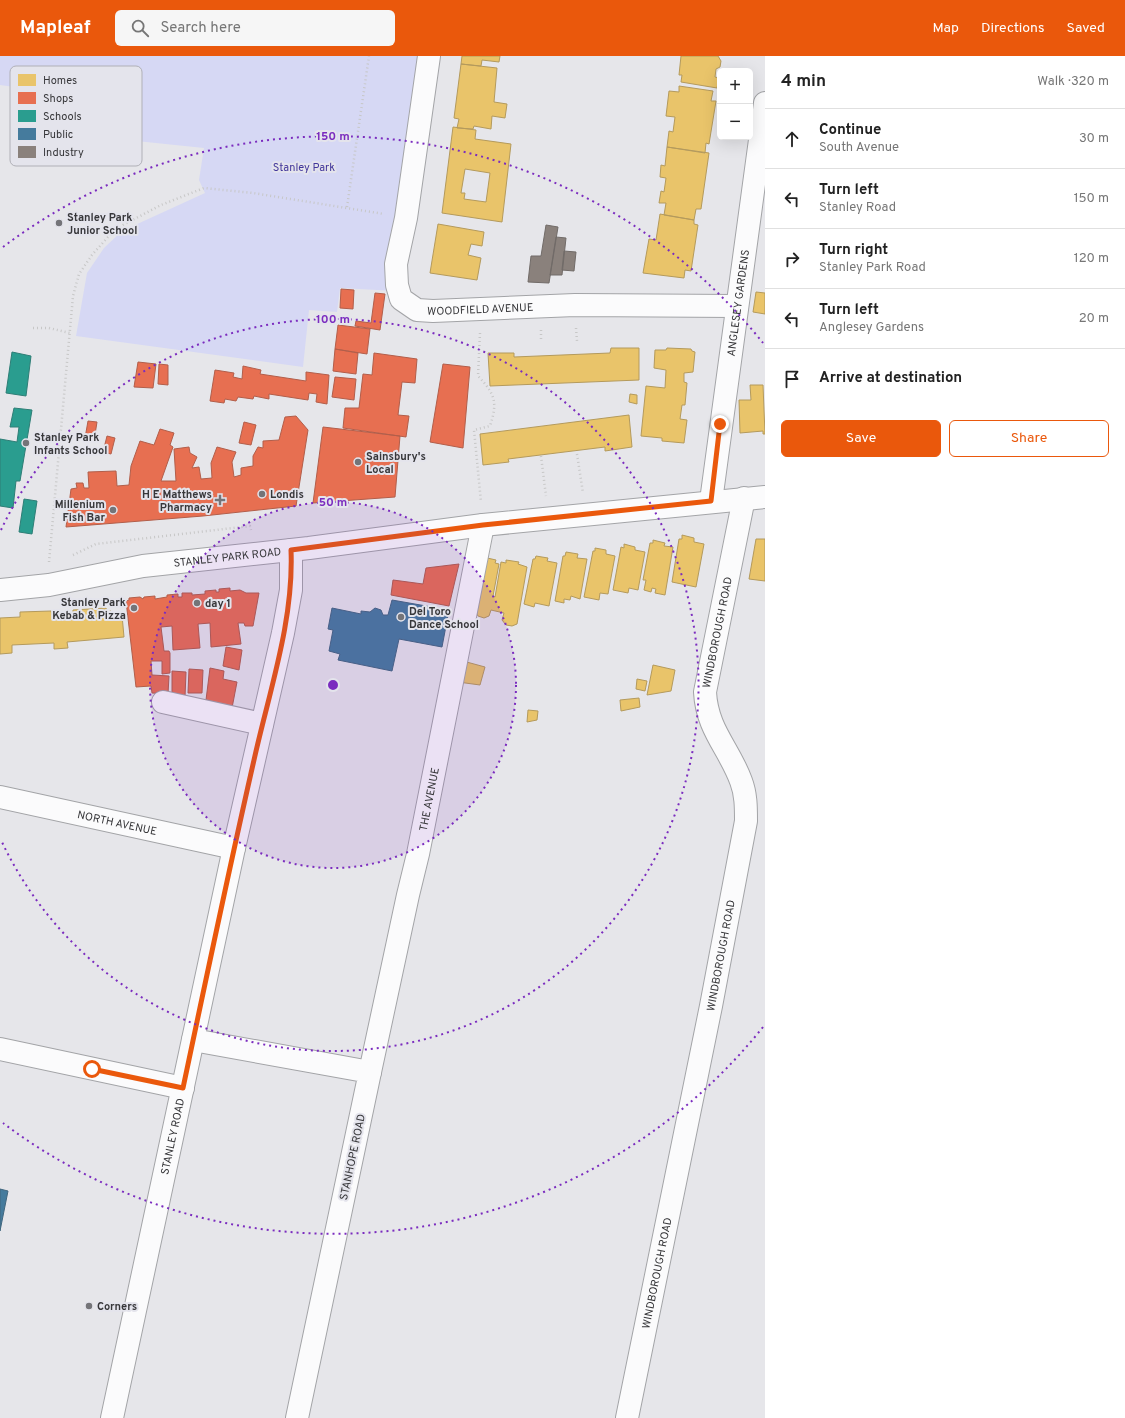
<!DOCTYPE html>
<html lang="en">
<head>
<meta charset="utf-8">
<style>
  body { margin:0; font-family:Overpass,sans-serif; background:#f6f6f6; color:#222 }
  .controls { position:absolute; right:12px; top:12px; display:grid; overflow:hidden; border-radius:6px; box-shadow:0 4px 16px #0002 }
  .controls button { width:36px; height:36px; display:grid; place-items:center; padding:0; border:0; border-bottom:1px solid #e0e0e0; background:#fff; color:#222; font:20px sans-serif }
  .stop { position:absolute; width:12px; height:12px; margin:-9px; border:3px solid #ea580c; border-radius:50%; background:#fff }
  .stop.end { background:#ea580c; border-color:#fff; box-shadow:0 1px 4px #0008 }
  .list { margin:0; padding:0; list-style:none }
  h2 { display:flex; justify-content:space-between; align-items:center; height:52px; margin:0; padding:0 16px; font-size:17px }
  h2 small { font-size:13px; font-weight:400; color:#767676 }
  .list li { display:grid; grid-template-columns:26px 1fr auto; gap:12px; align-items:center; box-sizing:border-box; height:60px; padding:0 16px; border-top:1px solid #e0e0e0 }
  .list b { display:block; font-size:15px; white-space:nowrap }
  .list p { margin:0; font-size:13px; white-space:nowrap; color:#767676 }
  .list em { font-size:13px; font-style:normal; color:#767676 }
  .actions { display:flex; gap:8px; padding:12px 16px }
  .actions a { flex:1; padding:9px 0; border:1px solid #ea580c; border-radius:6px; text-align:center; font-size:14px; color:#ea580c }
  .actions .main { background:#ea580c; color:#fff }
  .icon { flex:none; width:22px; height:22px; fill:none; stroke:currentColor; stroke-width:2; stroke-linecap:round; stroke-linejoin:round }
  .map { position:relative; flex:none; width:765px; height:1362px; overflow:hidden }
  header { display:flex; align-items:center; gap:24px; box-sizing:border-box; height:56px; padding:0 20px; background:#ea580c; color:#fff }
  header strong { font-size:19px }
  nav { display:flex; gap:22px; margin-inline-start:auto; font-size:14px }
  .search { width:280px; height:36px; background:#f6f6f6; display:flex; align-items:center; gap:10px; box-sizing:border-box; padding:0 14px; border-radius:6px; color:#767676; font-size:15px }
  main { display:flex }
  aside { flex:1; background:#fff }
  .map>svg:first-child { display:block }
  .park { fill:#d6d8f4 }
  .homes { fill:#e9c46a; stroke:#b49a5c; fill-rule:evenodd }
  .shops { fill:#e76f51; stroke:#b25e4a }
  .schools { fill:#2a9d8f; stroke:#2e7e76 }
  .public { fill:#457b9d; stroke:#41677f }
  .industry { fill:#8a817c; stroke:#716b68 }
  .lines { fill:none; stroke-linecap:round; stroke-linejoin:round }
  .minor-casing { stroke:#a3a4a7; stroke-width:24 }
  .path { stroke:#c7c7c7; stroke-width:2.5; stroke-dasharray:1 3; stroke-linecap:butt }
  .minor { stroke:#fbfbfc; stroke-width:22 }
  .route { stroke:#ea580c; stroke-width:5 }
  .ring { fill:none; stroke:#7b2cbf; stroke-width:2; stroke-dasharray:2 4 }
  .poi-dot { fill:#747478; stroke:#e4e4ec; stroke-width:1.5 }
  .labels { text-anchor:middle; stroke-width:4; stroke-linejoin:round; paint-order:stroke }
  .park-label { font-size:11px; fill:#42369b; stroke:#e4e4ec }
  .poi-label { font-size:11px; font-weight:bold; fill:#37373a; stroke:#e4e4ec; text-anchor:start }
  .street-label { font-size:11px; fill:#37373a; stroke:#e4e4ec }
  .key { fill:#e4e4ec; stroke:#b0b0b7; stroke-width:1 }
  .key-label { font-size:11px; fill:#37373a }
  .centre { fill:#7b2cbf; stroke:#e4e4ec; stroke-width:2 }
  .ring-label { font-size:12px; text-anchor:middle; font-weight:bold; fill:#7b2cbf; stroke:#e4e4ec; stroke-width:4; stroke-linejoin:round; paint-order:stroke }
</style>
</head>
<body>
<header>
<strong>Mapleaf</strong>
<div class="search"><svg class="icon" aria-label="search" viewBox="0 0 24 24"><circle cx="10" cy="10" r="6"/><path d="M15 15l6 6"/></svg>Search here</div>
<nav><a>Map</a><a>Directions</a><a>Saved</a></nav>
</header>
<main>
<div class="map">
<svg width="765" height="1362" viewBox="0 0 765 1362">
  <rect width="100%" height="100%" fill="#e6e6ea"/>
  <path class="park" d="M0,0H420L396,235L340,232L337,256L309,254L303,311L76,280L87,217L104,192L122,175L205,137L199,124L204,92L69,78L73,39L0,29Z"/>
  <path class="homes" d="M462,0H500L499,6L482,4L481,10L461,8Z
    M681,0H718L721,5L720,11L716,13L715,21L719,22L717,32L681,26L682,19H679Z
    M461,8L497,12L494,46L507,48L505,62L492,60L491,73L474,70L473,73L457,72L459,63L454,62Z
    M679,30L713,35L711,45H716L709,88L706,87L705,97L667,91L669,75L673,76L675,61L666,60L669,35L679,36Z
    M453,71L476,74L475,83L511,88L502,166L442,157ZM465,113L490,117L486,146L464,143L465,137H461Z
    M667,91L709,97L701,153H696L694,164L664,159L666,147H659L661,135L664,136L666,122L660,121L661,109L665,110Z
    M660,158L694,164V168L698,169L691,215L685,214L684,222L643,217L649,183L656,184Z
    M438,168L484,176L482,190L471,188L468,199L481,202L477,224L430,217Z
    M756,236L765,237V258L753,256Z
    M611,292H639V324L490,330L488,297H514V301L610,297Z
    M667,292L691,293L692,295L695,296L693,316L684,317V326L687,327L685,349H682L680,363L687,364L684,387L662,385V382L641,380L646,330L665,332L666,314L654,312L655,294H666Z
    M750,329H763L765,378H763V375L740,377L739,344H751Z
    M630,338L637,339V348L629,346Z
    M629,359L632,391L605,395V391L508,403L509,406L483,409L480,378Z
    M682,479L694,482V486L704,488L696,531L672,526L679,483H682Z
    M756,483H765V525L749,523Z
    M653,484L665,487L664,490L673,491L665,539L655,537L656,533L652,532L651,536L644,534L646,524H643L650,487H653Z
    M624,488L635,491V494L645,496L638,534L629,532L628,537L613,534L621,491L624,492Z
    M595,492L606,494V498L615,500L608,538L600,537L599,544L584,541L593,495H595Z
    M566,496L578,498L577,502L587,503L580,543L571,540L570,544L564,543V547L555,545L563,500H565Z
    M536,500L548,502L547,505L557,507L549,550L535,547L534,551L524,548L533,503H535Z
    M483,501L496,504L495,507L499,508L493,540L495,541L501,506L506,507V504L519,506L518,508L527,511L517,568L512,570L506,569L502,564L504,557L491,554L489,560L484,562L478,560L475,554Z
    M106,552L107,556L111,555L112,559H122L124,581L67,586L68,592L54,593V587L12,589V597L0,598V562L20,561V556L51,555L52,559L73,558V554Z
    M463,605L485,611L480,629L458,626Z
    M653,609L675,614L671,635L647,639Z
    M637,623L647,625L645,635L636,633Z
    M639,642L640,651L621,655L620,644Z
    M528,654L538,655L537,664L527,666Z"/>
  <path class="shops" d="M341,233L354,234L353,253L340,252Z
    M375,237L385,238L380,274L355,270L356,265L371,267Z
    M338,269L370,273L367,298L335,293Z
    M335,293L358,297L356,318L333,315Z
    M374,297L417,303L415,327L402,326L398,359L409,360L406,381L343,372L345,352H359L363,318L372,319Z
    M138,306L156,308L153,332L134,331Z
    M159,308L168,309V329L158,328Z
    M443,308L470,311L463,392L430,386Z
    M243,310L261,314L260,318L306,325V316L329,319L327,348L316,346L317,338L309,337L308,344L269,338V343L254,340L253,343L238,341L236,345L225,343L224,347L210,345L215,314L234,317L233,321L242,323Z
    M335,321L356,323L354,344L332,341Z
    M296,360L308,374L296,450L203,460L66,471L71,433L77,432L76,427H83L84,432H89L88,416L116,415L117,430L129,429L131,410L140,385L154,389L160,373L174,377L170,389L173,391L161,425H176L174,393L189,391L190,397L197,401L192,412L199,411L201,423L212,422L211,407L217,391L236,396L232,406L234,421L241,419V412L253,410V400L258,391L263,392V385L279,384L285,361Z
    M88,365L97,366L94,385L85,382Z
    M244,366L256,369L251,389L239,387Z
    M323,371L400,380L395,441L313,447Z
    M107,380L115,382L111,398L103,396Z
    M459,508L449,550L391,539L393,524L423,528L426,512Z
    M230,532V535L240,534L246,537H259L253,570H245L244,567H238L241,588L211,591L210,567L198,568L200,592L173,594L172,570L161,571L164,595H169L170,597V617L162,618V605H151L152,619L169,620L168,638L152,637L151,630L136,631L126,545L129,544V542L140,541L143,543L144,541L155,540V543L167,541V539L178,538V541H182V537H192V539L205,538V535L216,534V536H219V533Z
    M226,591L242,594L239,614L223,610Z
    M210,612L224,615L223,623L237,626L232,652L216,649L217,647L206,644Z
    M189,613L203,614L202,637H188Z
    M172,615L186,616L185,641L172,639Z"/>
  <path class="schools" d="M12,296L31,300L26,340L6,337Z
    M14,352L32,354L20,425H16L13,452L0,450V383L17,386L19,371H10Z
    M24,443L37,445L32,478L19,476Z"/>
  <path class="public" d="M392,544L449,554L442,591L399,583L392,615L338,604L340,598L329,595L333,574L328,573L332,552L361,558V555L370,556L375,552L381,554L383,559H388Z
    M0,1133L8,1135L0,1175Z"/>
  <path class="industry" d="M546,169L558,171L549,227L528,226L531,200H541Z
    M556,181L566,182L562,219H550Z
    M564,195L576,196L574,215L562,214Z"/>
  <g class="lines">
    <defs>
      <g id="minor">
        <path id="s1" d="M429,0L406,162L396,208L397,229L401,243L417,254L433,255L575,249L736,250"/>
        <path id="s2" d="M711,445L765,47"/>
        <path id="s3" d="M0,534L49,529L143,510L309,492L483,469L765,441"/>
        <path d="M163,646L262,668"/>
        <path id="s4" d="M0,741L234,792"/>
        <path d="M193,984L370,1016L297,1362"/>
        <path d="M0,993L183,1032"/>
        <path id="s5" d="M370,1016L408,839L418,798L483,469"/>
        <path id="s6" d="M112,1362L234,792L283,577L291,534V494"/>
        <path id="s7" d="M627,1362L711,950L746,765C746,751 746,738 741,725C729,692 707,674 705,636L744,442"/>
      </g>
    </defs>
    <use href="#minor" class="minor-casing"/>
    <path class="path" d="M347,151L369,0
      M33,272H49L70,277
      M576,272L577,285
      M541,274V285
      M480,277L478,320C495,338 498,346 490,370L474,374L481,446
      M577,398L583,437
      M541,400L546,440
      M73,499L96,488L250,470L251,474
      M49,506L73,240L79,218L92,199L108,181L123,169L161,149L204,132L253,137L384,158"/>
    <use href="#minor" class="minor"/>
  </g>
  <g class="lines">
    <path class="route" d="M92,1013L183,1032C206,923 229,813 254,704C269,636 294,565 291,494L483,469L711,445L720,368"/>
  </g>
  <circle cx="333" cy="629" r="183" fill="#7b2cbf" fill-opacity=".12"/>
  <g class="ring">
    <circle cx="333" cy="629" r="183"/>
    <path d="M1 474A366 366 0 1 1 1 784"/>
    <path d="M763 971A549 549 0 0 1 3 1067M3 191A549 549 0 0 1 763 287"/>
  </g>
  <g class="poi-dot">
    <circle cx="59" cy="167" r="4"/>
    <circle cx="26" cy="387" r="4"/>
    <circle cx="358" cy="406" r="4"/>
    <circle cx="262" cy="438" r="4"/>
    <path d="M218 438h4v4h4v4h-4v4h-4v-4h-4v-4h4z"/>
    <circle cx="113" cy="454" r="4"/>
    <circle cx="197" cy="547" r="4"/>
    <circle cx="134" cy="552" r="4"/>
    <circle cx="401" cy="561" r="4"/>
    <circle cx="89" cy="1250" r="4"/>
  </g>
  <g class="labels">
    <g class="park-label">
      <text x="304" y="115">Stanley Park</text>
    </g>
    <g class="poi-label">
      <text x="67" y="165">Stanley Park<tspan x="67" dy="13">Junior School</tspan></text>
      <text x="34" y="385">Stanley Park<tspan x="34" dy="13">Infants School</tspan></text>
      <text x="366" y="404">Sainsbury's<tspan x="366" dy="13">Local</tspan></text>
      <text x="212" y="442" text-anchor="end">H E Matthews<tspan x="212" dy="13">Pharmacy</tspan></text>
      <text x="270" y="442">Londis</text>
      <text x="105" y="452" text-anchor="end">Millenium<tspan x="105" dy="13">Fish Bar</tspan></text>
      <text x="126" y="550" text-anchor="end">Stanley Park<tspan x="126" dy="13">Kebab &amp; Pizza</tspan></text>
      <text x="205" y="551">day 1</text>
      <text x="409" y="559">Del Toro<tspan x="409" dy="13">Dance School</tspan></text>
      <text x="97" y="1254">Corners</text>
    </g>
    <g class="street-label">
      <text dy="4" stroke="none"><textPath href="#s2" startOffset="200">ANGLESEY GARDENS</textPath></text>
      <text dy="4" stroke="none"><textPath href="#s1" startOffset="329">WOODFIELD AVENUE</textPath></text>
      <text dy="4" stroke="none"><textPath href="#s3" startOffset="230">STANLEY PARK ROAD</textPath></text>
      <text dy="4" stroke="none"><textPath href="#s7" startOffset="807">WINDBOROUGH ROAD</textPath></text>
      <text dy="4" stroke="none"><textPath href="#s5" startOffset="279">THE AVENUE</textPath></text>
      <text dy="4" stroke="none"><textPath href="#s4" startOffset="120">NORTH AVENUE</textPath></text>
      <text dy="4" stroke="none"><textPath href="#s7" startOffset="472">WINDBOROUGH ROAD</textPath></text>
      <text dy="4" stroke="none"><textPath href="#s6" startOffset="288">STANLEY ROAD</textPath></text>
      <text transform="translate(352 1101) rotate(-78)" y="4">STANHOPE ROAD</text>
      <text dy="4" stroke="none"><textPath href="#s7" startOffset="148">WINDBOROUGH ROAD</textPath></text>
    </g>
  </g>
  <rect x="10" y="10" width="132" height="100" rx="6" class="key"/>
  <rect x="18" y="18" width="18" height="12" fill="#e9c46a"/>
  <rect x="18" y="36" width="18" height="12" fill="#e76f51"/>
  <rect x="18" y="54" width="18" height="12" fill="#2a9d8f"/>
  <rect x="18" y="72" width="18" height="12" fill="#457b9d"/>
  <rect x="18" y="90" width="18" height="12" fill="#8a817c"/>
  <g class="key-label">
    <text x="43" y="28">Homes</text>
    <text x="43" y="46">Shops</text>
    <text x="43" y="64">Schools</text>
    <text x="43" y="82">Public</text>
    <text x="43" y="100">Industry</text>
  </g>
  <circle cx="333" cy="629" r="6" class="centre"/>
  <g class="ring-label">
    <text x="333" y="84">150 m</text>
    <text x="333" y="267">100 m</text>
    <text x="333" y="450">50 m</text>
  </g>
</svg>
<div class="controls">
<button>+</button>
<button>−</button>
</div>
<div class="stop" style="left:92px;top:1013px"></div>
<div class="stop end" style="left:720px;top:368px"></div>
</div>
<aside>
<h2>4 min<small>Walk · 320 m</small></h2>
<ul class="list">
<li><svg class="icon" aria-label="ahead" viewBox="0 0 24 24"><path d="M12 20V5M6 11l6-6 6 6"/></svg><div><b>Continue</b><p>South Avenue</p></div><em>30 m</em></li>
<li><svg class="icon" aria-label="left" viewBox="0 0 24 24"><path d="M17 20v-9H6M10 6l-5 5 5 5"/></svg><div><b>Turn left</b><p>Stanley Road</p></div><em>150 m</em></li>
<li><svg class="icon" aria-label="right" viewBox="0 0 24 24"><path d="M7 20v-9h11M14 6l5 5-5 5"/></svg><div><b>Turn right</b><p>Stanley Park Road</p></div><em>120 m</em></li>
<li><svg class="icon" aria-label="left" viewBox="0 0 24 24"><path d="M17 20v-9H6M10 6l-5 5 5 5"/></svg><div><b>Turn left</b><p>Anglesey Gardens</p></div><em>20 m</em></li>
<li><svg class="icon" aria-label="arrive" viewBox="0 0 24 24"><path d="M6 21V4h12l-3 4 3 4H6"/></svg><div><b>Arrive at destination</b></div></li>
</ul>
<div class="actions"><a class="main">Save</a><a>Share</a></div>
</aside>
</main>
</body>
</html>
